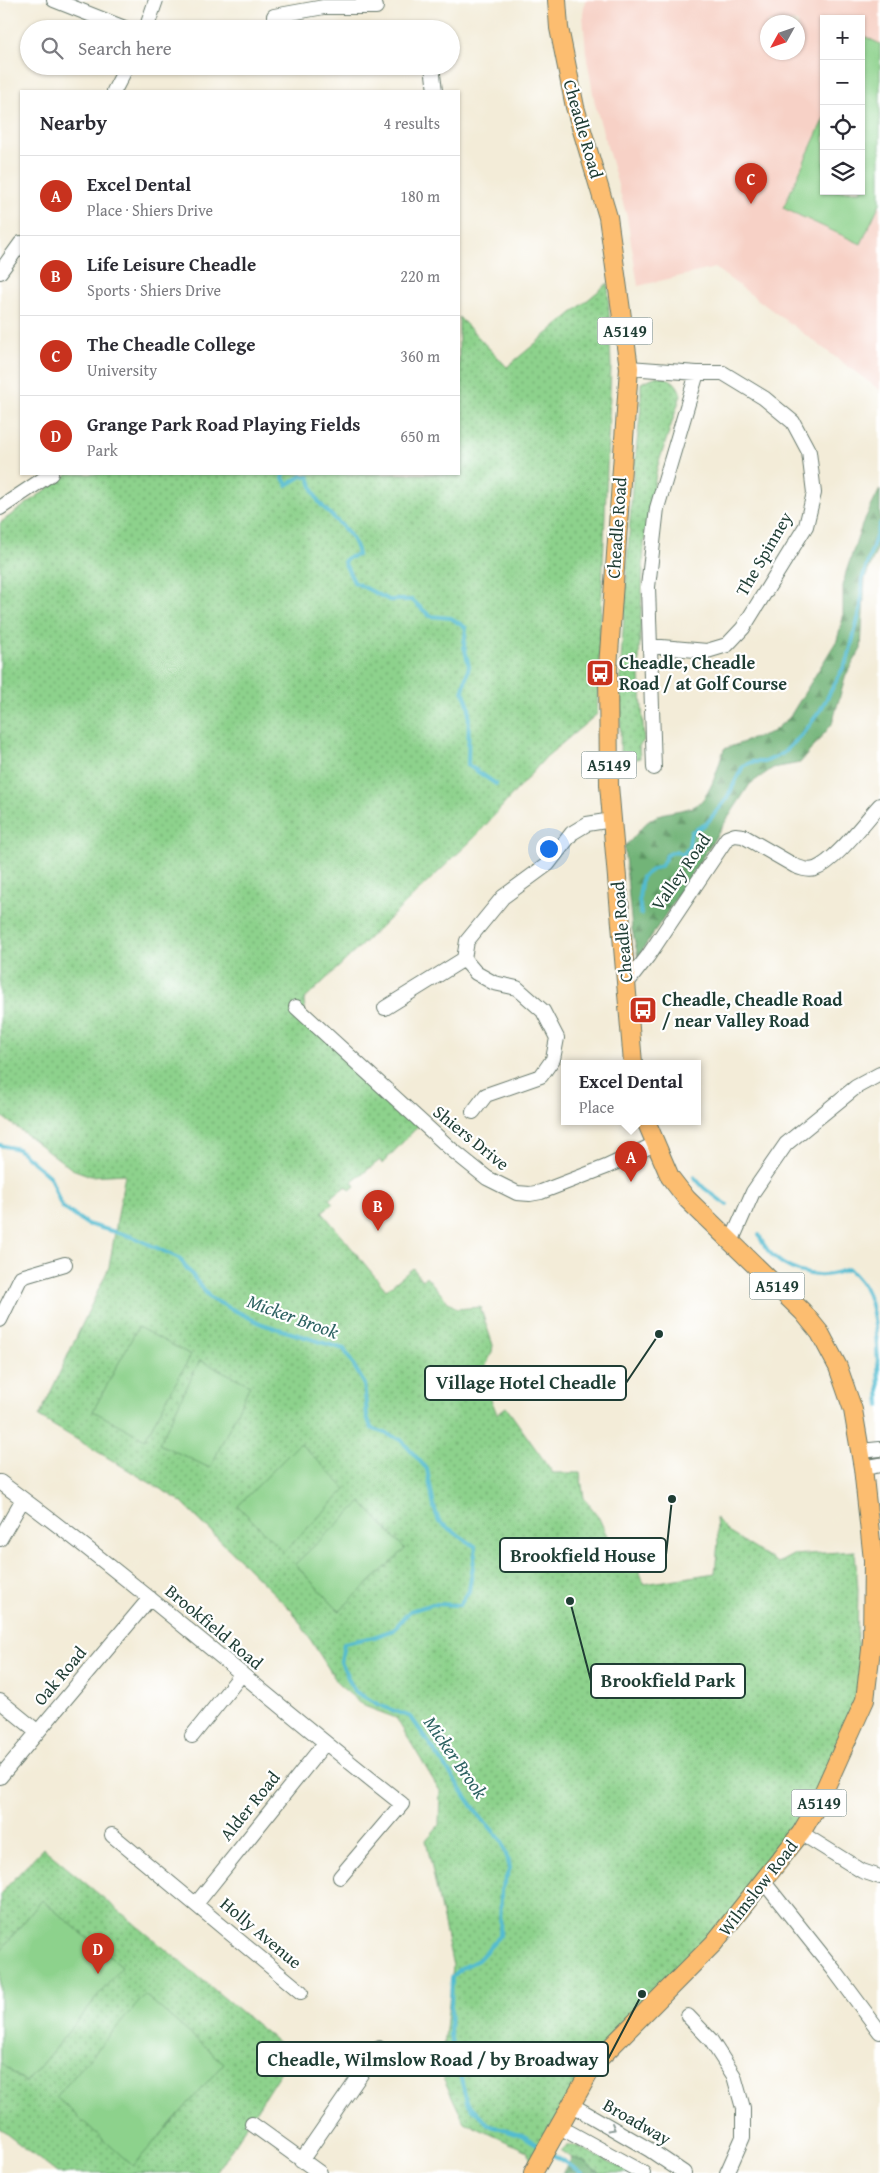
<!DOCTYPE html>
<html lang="en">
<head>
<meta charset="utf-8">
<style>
  body { margin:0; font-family:"Gentium Book Plus",serif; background:#f2f2f3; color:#2b2b33 }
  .controls { position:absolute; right:15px; top:15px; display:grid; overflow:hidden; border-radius:0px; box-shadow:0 1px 4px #0004 }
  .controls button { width:45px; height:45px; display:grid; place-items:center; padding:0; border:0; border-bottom:1px solid #e1e1e2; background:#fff; color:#2b2b33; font:25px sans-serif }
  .compass { position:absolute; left:760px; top:15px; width:45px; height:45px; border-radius:50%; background:#fff; box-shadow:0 1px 4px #0004; rotate:230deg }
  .you { position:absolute; left:548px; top:848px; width:18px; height:18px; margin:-12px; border:4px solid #fff; border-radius:50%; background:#1a73e8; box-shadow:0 0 0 8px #1a73e833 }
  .badge { display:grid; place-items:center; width:32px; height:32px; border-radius:50%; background:#c8321e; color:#fff; font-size:16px; font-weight:700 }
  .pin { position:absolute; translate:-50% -41px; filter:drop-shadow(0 1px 2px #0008) }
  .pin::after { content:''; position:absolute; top:26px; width:18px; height:15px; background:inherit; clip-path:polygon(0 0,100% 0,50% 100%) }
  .popup { position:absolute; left:561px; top:1060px; width:140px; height:65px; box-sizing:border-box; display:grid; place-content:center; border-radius:0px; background:#fff; filter:drop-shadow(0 1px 4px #0005); font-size:16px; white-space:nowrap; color:#7c7c81 }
  .popup b { font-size:19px; color:#2b2b33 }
  .popup::after { content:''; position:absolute; left:50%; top:100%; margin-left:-10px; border:10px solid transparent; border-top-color:#fff }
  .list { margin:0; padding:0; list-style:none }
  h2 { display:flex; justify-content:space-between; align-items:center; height:65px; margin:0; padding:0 20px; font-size:21px }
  h2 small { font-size:16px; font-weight:400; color:#7c7c81 }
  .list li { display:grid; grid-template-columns:32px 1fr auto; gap:15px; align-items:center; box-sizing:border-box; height:80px; padding:0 20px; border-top:1px solid #e1e1e2 }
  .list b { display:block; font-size:19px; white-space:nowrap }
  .list p { margin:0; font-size:16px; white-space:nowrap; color:#7c7c81 }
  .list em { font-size:16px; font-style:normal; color:#7c7c81 }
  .icon { flex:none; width:28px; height:28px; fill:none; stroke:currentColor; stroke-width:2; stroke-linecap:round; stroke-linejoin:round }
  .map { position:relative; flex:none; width:880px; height:2173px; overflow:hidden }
  .search { position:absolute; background:#fff; box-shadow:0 1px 4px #0004; left:20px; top:20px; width:440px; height:55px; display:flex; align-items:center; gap:12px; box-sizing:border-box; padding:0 18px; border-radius:28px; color:#7c7c81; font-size:19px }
  .panel { position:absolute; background:#fff; box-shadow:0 1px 4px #0004; left:20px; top:90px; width:440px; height:385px; border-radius:0px }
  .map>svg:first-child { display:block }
  .built { fill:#f7d1c6; fill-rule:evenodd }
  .grass { fill:url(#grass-dots); stroke:#568860 }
  .forest { fill:url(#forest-firs); stroke:#487856 }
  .garden { fill:#8dd28c; stroke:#568860 }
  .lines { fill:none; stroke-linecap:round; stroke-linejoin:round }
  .stream { stroke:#52bbd0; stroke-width:4 }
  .minor-casing { stroke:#697a6d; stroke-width:16 }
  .major-casing { stroke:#697a6d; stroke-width:20 }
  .minor { stroke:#fff; stroke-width:14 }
  .major { stroke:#fcbd6f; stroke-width:18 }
  .oneway { stroke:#8f9e9a }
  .labels { text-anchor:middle; stroke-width:4.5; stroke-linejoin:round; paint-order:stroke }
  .shield { fill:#fff; stroke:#627771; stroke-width:1 }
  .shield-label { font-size:16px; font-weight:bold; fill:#1f3d34 }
  .street-label { font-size:18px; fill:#1f3d34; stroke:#fff }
  .poi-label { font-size:18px; font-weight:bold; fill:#1f3d34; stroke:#fff; text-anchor:start }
  .water-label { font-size:19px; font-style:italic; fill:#2e6363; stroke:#fff }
  .leader { fill:none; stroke:#1f3d34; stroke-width:2 }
  .callout-dot { fill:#1f3d34; stroke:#fff; stroke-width:2 }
  .callout { fill:#fff; stroke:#1f3d34; stroke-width:2 }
  .callout-label { font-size:19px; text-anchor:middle; font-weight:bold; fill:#1f3d34 }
</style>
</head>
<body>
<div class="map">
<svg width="880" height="2173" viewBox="0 0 880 2173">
  <defs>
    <pattern id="grass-dots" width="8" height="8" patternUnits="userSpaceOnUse" patternTransform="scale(1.25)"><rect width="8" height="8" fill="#8dd28c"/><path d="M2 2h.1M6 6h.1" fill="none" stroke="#73ac73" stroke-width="1.8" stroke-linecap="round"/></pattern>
    <pattern id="forest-firs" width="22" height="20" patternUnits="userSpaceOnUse" patternTransform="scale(1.25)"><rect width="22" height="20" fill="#72b478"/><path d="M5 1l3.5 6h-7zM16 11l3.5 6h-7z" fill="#5d9463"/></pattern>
  </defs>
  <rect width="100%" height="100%" fill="#fff"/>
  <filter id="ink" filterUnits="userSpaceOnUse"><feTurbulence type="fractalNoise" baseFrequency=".02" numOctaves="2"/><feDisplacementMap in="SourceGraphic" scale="10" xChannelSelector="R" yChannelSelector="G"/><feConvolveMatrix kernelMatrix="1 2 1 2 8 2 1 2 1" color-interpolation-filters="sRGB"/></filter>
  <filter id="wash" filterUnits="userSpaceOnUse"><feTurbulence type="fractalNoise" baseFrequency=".0096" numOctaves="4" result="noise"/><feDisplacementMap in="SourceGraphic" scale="20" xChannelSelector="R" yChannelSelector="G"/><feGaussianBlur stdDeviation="1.12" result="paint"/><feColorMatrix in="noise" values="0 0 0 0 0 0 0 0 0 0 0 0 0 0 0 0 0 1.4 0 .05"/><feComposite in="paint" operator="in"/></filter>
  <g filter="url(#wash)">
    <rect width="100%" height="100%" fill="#f3ecd8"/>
    <path class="built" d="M585,0H880V390L715,268L638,286L627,217L595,104L586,53L583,15ZM824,19H861V191H824ZM768,22H798V52H768Z"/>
    <path class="grass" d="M608,283L611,367L597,714L546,757L475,837L304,1000L305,1015L422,1122L382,1164L380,1160L352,1182L355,1186L350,1190L346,1186L329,1199L333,1203L322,1212L386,1290L413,1268L422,1280L426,1276L447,1301L457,1309L480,1307L493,1345L492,1352L483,1372L484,1382L497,1414L506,1407L553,1473H580L584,1498L598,1516L608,1538L613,1545L632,1550L644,1584L715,1573L718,1542L716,1518L728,1532L778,1563L793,1555L855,1551L858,1590L857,1636L865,1700L801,1833L714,1943L594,2064L535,2169L527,2151L464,2122L441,2073L453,1966L426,1840L439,1825L440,1791L396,1718L364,1706L339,1685L293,1612L179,1500L39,1417L109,1267L125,1174L91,1176L72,1169L0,1115V523L68,474H459V317L507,367Z
      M657,376C669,377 678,382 681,395L657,468L644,545L639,660L644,741L639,746L640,758L620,765L621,662L632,488L641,407V383Z
      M43,1848L292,2054L216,2173H57L0,2129V1894Z
      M567,2145H575L633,2173H600L583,2161L572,2158L561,2151Z"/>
    <path class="forest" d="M880,489V542L865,579L861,649L846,675L832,724L800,763L773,768L750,784L638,957L632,929L624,846C636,838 641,824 655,817C667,810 684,812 696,805C711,797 719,764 724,749L772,732L789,718L837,640L843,618V586L846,572L862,525Z
      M572,2158L583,2161L600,2173H562Z"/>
    <path class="garden" d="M862,35L880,44V203L861,244L783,208L824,118V191H861Z
      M138,1327L191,1355L145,1439L93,1411Z
      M200,1360L250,1385L210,1468L159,1444Z
      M300,1443L346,1489L284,1552L238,1506Z
      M361,1502L405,1549L339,1611L295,1564Z
      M42,1900L122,1967L26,2083L0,2062V1951Z
      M145,1995L224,2063L133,2166L56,2097Z"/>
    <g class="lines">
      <path class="stream" d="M284,474L283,478L287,485L302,476L309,477C312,485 314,496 319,502C332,519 355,532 358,555L347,558L344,562L354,582L389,600H412L430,616L451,618L466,628L464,646L469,666L463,690L469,707L468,765L496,784
        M641,914L639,898L642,877L653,869L661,866L667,855L676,851L683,855L689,846L691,832L706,824L726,800L743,766L752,762H765L782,754L801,736L820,711L848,659L861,607L862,580L880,524
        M0,1145L18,1149L50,1177L62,1207L87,1224L133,1237L179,1258L210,1298L262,1324L344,1349L364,1383L367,1416L371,1428L400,1439L427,1469L434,1507L439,1522L476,1547L469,1591L460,1605L433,1604L410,1611L393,1630L374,1637L344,1643L341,1662L354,1691L379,1705L411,1717L479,1815L502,1841L510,1868L501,1890L500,1936L478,1960L462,1968L452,1977L450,2035L467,2102L488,2124L522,2135L542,2147
        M694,1177L704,1188L727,1205
        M759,1235C769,1260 792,1273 818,1275C827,1276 840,1272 849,1269C854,1275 860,1281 864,1287C880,1315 877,1373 880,1406
        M550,2153L582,2173"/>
    </g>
  </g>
  <g filter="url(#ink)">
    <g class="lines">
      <defs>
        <path id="minor" d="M54,0L127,29
          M274,16L324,7H376
          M146,29L156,0
          M432,66L435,91
          M114,91L127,66
          M0,272L21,243
          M629,368L697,373H723L764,398L793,422L809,452L814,493L806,526L743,628L727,645L707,651L650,646
          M0,508L51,474
          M654,768L648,587L657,508L697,373
          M627,983L648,956L727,838L735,835L743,836L795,866C802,869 808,871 815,869C835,862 865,821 880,805
          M296,1007L451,1149L487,1178L517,1193L530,1194L541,1192L606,1167L655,1144
          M385,1008L464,959
          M473,1112L486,1095L541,1076L553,1059L557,1038L543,1011L517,988L494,983L476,973L464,959L467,941L503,897L548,864L572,833L587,824L612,820
          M731,1242L753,1192L786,1144L856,1087L880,1074
          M0,1320L21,1277L65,1264
          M861,1451L880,1449
          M863,1468L880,1465
          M0,1482C138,1583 267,1698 402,1804L340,1877
          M0,1539L23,1499
          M0,1701L38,1732
          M192,1736L241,1675
          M0,1777L150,1598
          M801,1833L862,1871L880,1877
          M112,1835L301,1992
          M763,1881L834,1970L880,2032
          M196,1904L325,1743
          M688,2016L710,2039L734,2076L743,2108V2137L727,2173
          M570,2104L650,2150L684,2173
          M252,2124L320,2173
          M558,2126L643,2173
          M301,2161L379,2048"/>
        <path id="major" d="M557,0L559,28L575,107L608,217L629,368L608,668L609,785L633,1063
          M533,2173L594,2064L714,1943L801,1833L819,1802L865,1700L872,1641L873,1560L863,1468L853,1410L838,1367L820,1333L803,1312L687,1199L670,1177L646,1121"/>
      </defs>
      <use href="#minor" class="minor-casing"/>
      <use href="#major" class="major-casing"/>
      <use href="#minor" class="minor"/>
      <use href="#major" class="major"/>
    </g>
    <defs><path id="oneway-chevron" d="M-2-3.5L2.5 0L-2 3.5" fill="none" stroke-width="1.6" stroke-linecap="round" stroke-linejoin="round" transform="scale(1.25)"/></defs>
    <use class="oneway" href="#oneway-chevron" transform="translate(612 2128) rotate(30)"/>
  </g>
  <defs>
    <symbol id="bus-square" viewBox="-11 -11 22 22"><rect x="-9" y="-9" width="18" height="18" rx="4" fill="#c8321e" stroke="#fff"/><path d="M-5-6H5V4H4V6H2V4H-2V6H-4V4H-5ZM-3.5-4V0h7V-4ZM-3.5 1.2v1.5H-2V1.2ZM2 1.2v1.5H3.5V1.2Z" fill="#fff"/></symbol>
  </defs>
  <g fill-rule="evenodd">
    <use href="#bus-square" x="584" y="657" width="32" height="32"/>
    <use href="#bus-square" x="627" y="994" width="32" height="32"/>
  </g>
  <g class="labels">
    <g class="shield">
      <rect x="597.5" y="317.5" width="55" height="27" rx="4"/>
      <rect x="581.5" y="751.5" width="55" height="27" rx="4"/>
      <rect x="749.5" y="1272.5" width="55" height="27" rx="4"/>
      <rect x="791.5" y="1789.5" width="55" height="27" rx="4"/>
    </g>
    <g class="shield-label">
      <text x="625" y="337">A5149</text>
      <text x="609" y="771">A5149</text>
      <text x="777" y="1292">A5149</text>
      <text x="819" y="1809">A5149</text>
    </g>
    <g class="street-label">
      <text transform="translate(583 129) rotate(74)" y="6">Cheadle Road</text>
      <text transform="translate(617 528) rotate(-86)" y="6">Cheadle Road</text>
      <text transform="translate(764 554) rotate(-60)" y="6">The Spinney</text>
      <text transform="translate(681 872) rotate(-55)" y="6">Valley Road</text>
      <text transform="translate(622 932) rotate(-95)" y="6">Cheadle Road</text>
      <text transform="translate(471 1138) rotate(39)" y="6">Shiers Drive</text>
      <text transform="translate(214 1627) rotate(40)" y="6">Brookfield Road</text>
      <text transform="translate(60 1676) rotate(-50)" y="6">Oak Road</text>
      <text transform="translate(250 1806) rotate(-51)" y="6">Alder Road</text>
      <text transform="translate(758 1888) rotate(-52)" y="6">Wilmslow Road</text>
      <text transform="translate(261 1933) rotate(40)" y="6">Holly Avenue</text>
      <text transform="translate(637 2122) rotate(30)" y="6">Broadway</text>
    </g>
    <g class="poi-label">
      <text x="619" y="669">Cheadle, Cheadle<tspan x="619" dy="21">Road / at Golf Course</tspan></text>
      <text x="662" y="1006">Cheadle, Cheadle Road<tspan x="662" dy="21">/ near Valley Road</tspan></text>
    </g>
    <g class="water-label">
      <text transform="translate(293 1316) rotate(20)" y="7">Micker Brook</text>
      <text transform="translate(456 1757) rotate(55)" y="7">Micker Brook</text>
    </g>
  </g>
  <path class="leader" d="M659 1334L626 1383M672 1499L666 1555M570 1601L591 1681M642 1994L608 2059"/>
  <g class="callout-dot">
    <circle cx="659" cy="1334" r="5"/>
    <circle cx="672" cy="1499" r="5"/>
    <circle cx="570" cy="1601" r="5"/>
    <circle cx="642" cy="1994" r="5"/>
  </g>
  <g class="callout">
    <rect x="425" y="1366" width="201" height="34" rx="5"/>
    <rect x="500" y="1538" width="166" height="34" rx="5"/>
    <rect x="591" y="1664" width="154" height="34" rx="5"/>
    <rect x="257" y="2042" width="351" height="34" rx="5"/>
  </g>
  <g class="callout-label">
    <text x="526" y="1389">Village Hotel Cheadle</text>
    <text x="583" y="1562">Brookfield House</text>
    <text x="668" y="1687">Brookfield Park</text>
    <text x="433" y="2066">Cheadle, Wilmslow Road / by Broadway</text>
  </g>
</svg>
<div class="controls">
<button>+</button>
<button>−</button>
<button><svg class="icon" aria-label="locate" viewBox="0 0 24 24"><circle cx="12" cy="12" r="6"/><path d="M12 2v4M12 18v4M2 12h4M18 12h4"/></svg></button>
<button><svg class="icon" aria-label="layers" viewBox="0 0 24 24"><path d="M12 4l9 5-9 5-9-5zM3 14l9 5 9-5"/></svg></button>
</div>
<svg class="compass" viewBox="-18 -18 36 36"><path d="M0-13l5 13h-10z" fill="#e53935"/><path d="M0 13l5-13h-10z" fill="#7c7c81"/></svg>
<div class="you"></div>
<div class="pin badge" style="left:631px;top:1182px">A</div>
<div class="popup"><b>Excel Dental</b>Place</div>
<div class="pin badge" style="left:378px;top:1231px">B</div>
<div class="pin badge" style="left:751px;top:204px">C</div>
<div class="pin badge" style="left:98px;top:1974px">D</div>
<div class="search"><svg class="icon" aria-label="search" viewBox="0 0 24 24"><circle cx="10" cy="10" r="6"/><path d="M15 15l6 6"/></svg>Search here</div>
<section class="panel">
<h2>Nearby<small>4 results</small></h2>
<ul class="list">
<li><span class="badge">A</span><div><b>Excel Dental</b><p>Place · Shiers Drive</p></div><em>180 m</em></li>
<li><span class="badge">B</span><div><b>Life Leisure Cheadle</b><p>Sports · Shiers Drive</p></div><em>220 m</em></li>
<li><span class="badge">C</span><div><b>The Cheadle College</b><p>University</p></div><em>360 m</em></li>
<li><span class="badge">D</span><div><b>Grange Park Road Playing Fields</b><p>Park</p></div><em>650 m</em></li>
</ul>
</section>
</div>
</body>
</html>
